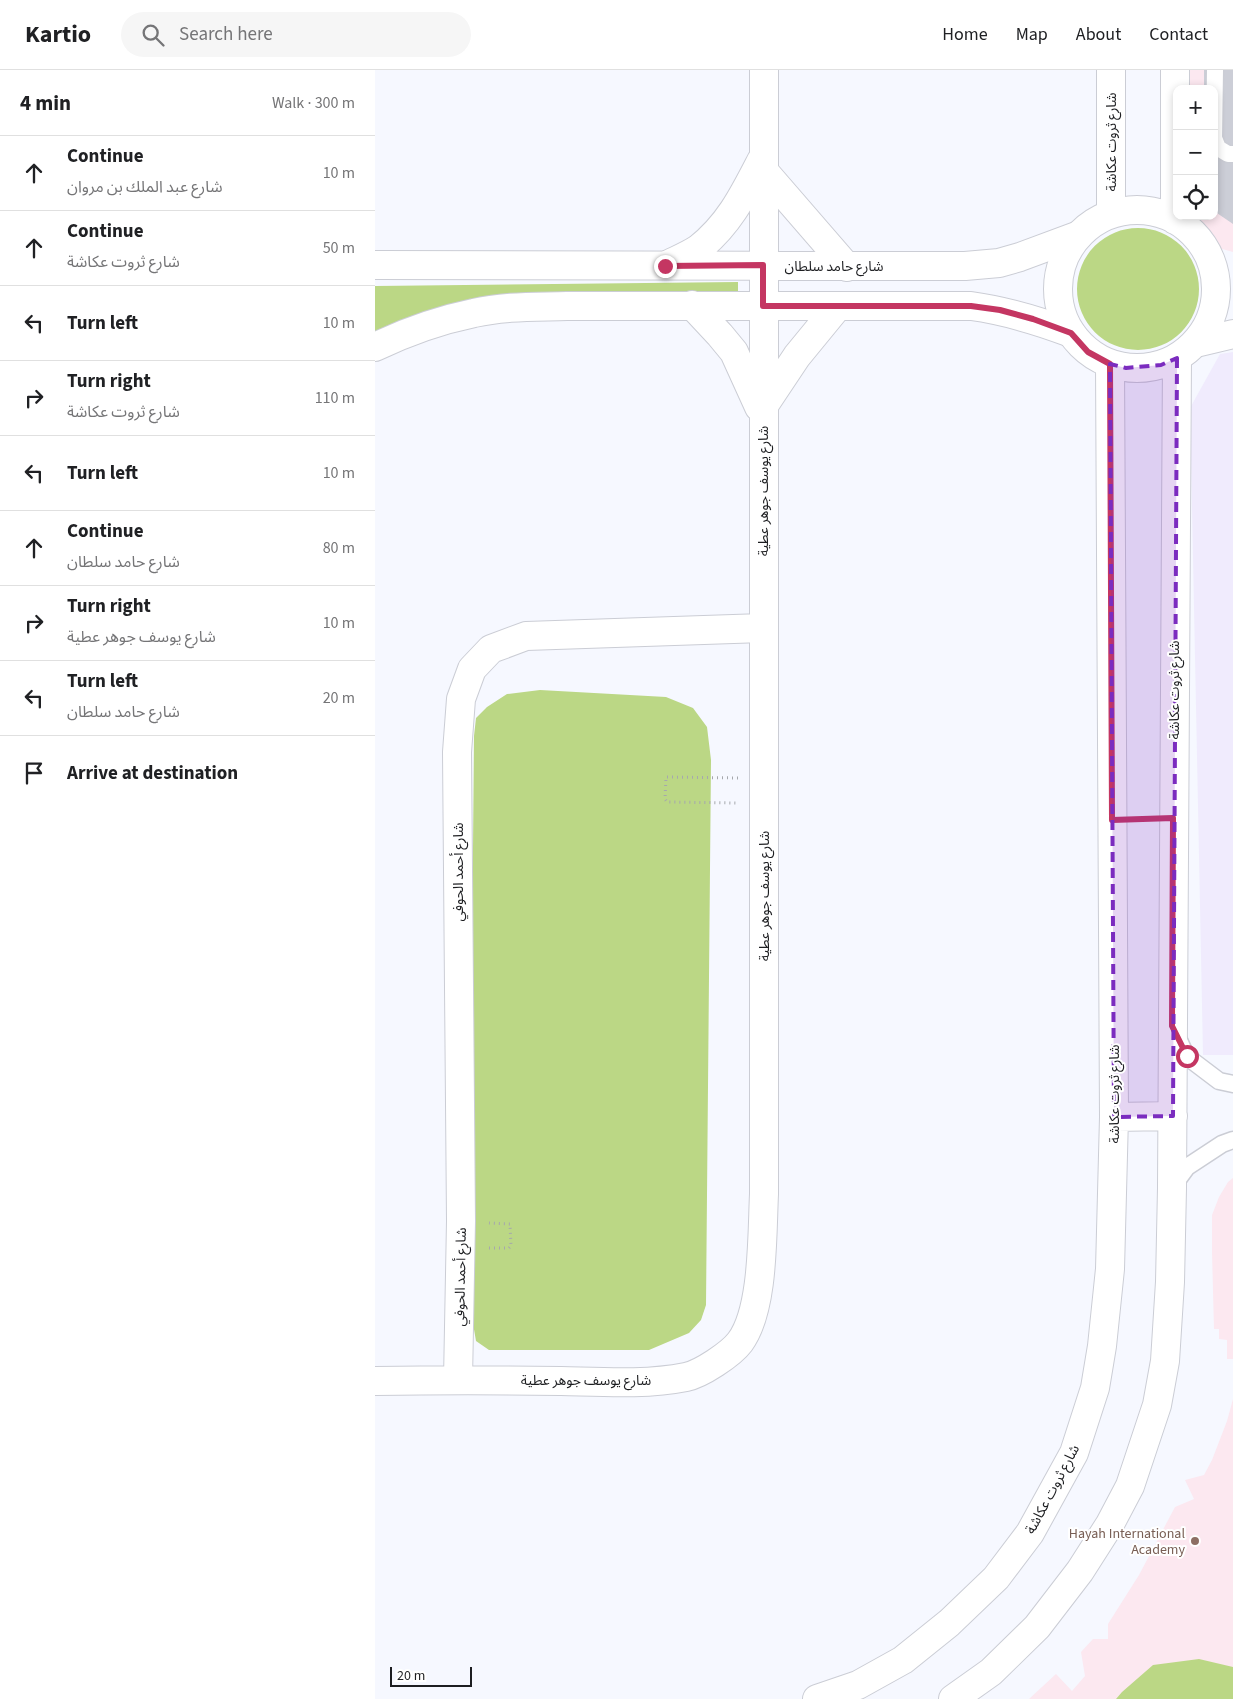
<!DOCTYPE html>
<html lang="en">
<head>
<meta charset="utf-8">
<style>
  body { margin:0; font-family:"Source Sans 3","Noto Sans Arabic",sans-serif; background:#f6f6f6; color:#202124 }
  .controls { position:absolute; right:15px; top:15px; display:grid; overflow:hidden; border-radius:10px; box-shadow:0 2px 8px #0003 }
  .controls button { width:45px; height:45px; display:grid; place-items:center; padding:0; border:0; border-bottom:1px solid #e0e0e0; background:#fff; color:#202124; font:25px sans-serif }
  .scale { position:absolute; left:15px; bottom:12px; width:82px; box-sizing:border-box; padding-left:5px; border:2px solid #1d1e21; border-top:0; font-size:14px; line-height:18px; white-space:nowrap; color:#1d1e21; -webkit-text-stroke:4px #fff; paint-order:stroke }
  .stop { position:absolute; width:15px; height:15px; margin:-11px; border:4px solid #c43662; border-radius:50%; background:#fff }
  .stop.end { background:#c43662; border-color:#fff; box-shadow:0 1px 5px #0008 }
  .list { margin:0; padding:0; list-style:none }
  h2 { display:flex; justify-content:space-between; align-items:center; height:65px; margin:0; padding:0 20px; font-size:21px }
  h2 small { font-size:16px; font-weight:400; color:#757577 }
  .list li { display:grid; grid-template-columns:32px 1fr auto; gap:15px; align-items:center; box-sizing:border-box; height:75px; padding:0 20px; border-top:1px solid #e0e0e0 }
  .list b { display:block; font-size:19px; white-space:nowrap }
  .list p { margin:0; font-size:16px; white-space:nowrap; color:#757577 }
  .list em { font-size:16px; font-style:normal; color:#757577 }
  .icon { flex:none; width:28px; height:28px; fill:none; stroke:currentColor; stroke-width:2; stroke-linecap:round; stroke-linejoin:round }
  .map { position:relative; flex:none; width:858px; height:1629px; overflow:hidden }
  header { display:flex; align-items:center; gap:30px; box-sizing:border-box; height:70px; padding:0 25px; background:#fff; border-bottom:1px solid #e0e0e0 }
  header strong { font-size:24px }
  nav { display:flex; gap:28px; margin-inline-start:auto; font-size:18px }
  .search { width:350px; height:45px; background:#f6f6f6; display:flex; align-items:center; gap:12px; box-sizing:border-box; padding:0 18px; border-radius:28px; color:#757577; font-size:19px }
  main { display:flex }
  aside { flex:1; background:#fff }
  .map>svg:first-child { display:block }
  .commercial { fill:#f0ebfd }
  .education { fill:#fce8f0 }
  .green { fill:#bbd785 }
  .building { fill:#ccced7 }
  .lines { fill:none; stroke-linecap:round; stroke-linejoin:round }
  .lane-casing { stroke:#cbcdd5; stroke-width:19 }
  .street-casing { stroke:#cbcdd5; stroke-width:30 }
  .secondary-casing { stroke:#cbcdd5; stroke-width:30 }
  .path { stroke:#a6a8ad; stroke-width:3; stroke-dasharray:1 4; stroke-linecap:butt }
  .lane { stroke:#fff; stroke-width:16 }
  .street { stroke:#fff; stroke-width:28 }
  .secondary { stroke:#fff; stroke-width:28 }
  .route { stroke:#c43662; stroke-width:6 }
  .marked { fill:#7b2cbf; fill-opacity:0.2; stroke:#7b2cbf; stroke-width:4; stroke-dasharray:10 6; stroke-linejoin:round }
  .education-dot { fill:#8d6e63; stroke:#fff; stroke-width:2 }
  .labels { text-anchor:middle; stroke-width:4; stroke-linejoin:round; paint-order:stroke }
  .street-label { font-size:14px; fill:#1d1e21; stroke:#fff }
  .education-label { font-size:14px; fill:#785e54; stroke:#fff; text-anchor:end }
</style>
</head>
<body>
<header>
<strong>Kartio</strong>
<div class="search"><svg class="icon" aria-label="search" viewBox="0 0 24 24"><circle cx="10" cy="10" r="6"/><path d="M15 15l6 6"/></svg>Search here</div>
<nav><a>Home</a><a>Map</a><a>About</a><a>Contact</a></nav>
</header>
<main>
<aside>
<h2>4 min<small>Walk · 300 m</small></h2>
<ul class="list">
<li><svg class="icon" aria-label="ahead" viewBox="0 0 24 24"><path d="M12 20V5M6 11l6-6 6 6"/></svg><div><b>Continue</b><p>شارع عبد الملك بن مروان</p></div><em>10 m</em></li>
<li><svg class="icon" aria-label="ahead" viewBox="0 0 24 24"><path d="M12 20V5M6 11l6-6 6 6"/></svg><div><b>Continue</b><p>شارع ثروت عكاشة</p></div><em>50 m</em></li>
<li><svg class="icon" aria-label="left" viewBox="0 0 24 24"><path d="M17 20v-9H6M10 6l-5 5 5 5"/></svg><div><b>Turn left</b></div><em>10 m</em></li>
<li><svg class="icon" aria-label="right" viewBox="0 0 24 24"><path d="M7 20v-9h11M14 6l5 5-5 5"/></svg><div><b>Turn right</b><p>شارع ثروت عكاشة</p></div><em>110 m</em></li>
<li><svg class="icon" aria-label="left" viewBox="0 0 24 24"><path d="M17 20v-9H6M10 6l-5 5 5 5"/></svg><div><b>Turn left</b></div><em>10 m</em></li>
<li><svg class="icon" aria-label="ahead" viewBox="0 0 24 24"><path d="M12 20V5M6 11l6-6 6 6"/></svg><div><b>Continue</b><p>شارع حامد سلطان</p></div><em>80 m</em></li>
<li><svg class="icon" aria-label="right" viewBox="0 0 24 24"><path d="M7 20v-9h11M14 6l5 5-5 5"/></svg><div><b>Turn right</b><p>شارع يوسف جوهر عطية</p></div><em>10 m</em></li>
<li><svg class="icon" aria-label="left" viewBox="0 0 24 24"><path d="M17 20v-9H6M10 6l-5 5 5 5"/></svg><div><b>Turn left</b><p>شارع حامد سلطان</p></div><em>20 m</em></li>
<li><svg class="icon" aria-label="arrive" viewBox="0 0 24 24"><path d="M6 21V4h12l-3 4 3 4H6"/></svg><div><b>Arrive at destination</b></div></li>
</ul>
</aside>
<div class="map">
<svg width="858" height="1629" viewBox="0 0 858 1629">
  <rect width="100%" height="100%" fill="#f6f8ff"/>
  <path class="commercial" d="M858,282V985H828L815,338L845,284Z"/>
  <path class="education" d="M807,0H858V182L829,174L813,146H839V19H807Z
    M858,1108V1289H852V1270L844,1269V1259H839L837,1183V1145L844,1127L853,1112Z
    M858,1329V1629H654L681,1604L697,1621L710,1606L706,1582L718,1569H733V1554L764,1505L800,1437L819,1429L810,1410L829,1405L837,1390L852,1351Z"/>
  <path class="green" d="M702 219a61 61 0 1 1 122 0a61 61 0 1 1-122 0Z
    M363,212V230L0,263V216Z
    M165,620L291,627L318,638L332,657L336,690L331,1235L326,1250L314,1263L274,1280H114L101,1271L94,1230L99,666L101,648L112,637L132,624Z
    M824,1589L858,1597V1629H741L747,1622L778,1595Z"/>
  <path class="building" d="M829,0H858V154L839,141V19H829Z"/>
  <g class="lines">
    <defs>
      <path id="lane" d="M840,0L839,68L843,78L853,84H858
        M802,966L811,986L844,1011L858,1014
        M798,1116L812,1097L847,1074L858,1070"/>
      <path id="street" d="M388,100L472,197
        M0,195L590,196L624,193L645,187L704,165
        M292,195C302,190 314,185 323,179C354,155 369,124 386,91
        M317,235L345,265L359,282L384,337
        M0,277C31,262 65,250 99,243C129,236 161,237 192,236H596C632,241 662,250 696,263
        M388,337L422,286L463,236
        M83,1310L86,1151L82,682L86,629L97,599L116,579L151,566L388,558
        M0,1311C62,1310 124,1310 186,1311C228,1312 271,1315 311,1307C326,1304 356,1284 365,1272C389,1240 387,1164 389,1124V0"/>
      <path id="secondary" d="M800,0V150
        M683 219a79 79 0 1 1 158 0a79 79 0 1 1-158 0Z
        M736,144V0
        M821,273L858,264
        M739,1047L798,1046
        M442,1629L483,1615L528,1590L574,1553L621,1508L655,1463L699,1383L720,1318L727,1276L735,1199L739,1047L735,294
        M578,1629L616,1602L662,1557L705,1501L735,1454L755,1416L782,1335L790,1291L795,1212L797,1118L802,288"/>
    </defs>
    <use href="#lane" class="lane-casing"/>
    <use href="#street" class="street-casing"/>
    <use href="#secondary" class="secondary-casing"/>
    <path class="path" d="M363,708L291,707L290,729L292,732L363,733
      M114,1178H134L136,1176L135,1154L114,1153"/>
    <use href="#lane" class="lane"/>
    <use href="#street" class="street"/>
    <use href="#secondary" class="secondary"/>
  </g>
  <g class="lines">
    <path class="route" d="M290,196L388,195V236H596L625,240L658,249L696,263L713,282L735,294L737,750L798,748L797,956L812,986"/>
  </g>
  <path class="marked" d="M802,288L798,1046L739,1047L735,294L751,298L786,295Z"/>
  <circle class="education-dot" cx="820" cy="1471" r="5"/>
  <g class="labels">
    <g class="street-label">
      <text transform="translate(736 72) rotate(-90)" y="5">شارع ثروت عكاشة</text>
      <text x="459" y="201">شارع حامد سلطان</text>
      <text transform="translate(388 421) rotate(-90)" y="5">شارع يوسف جوهر عطية</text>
      <text transform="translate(799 620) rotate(-90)" y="5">شارع ثروت عكاشة</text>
      <text transform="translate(83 802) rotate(-90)" y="5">شارع أحمد الحوفي</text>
      <text transform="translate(389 826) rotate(-90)" y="5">شارع يوسف جوهر عطية</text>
      <text transform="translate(739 1024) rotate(-90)" y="5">شارع ثروت عكاشة</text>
      <text transform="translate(85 1207) rotate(-89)" y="5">شارع أحمد الحوفي</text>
      <text x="211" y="1315">شارع يوسف جوهر عطية</text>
      <text transform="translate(677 1419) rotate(-62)" y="5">شارع ثروت عكاشة</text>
    </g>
    <g class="education-label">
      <text x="810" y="1468">Hayah International<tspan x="810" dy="16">Academy</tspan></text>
    </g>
  </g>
</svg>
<div class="controls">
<button>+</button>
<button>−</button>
<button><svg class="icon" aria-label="locate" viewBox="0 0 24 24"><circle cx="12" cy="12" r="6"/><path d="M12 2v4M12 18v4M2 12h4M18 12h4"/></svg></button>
</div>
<div class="scale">20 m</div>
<div class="stop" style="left:812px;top:986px"></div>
<div class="stop end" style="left:290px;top:196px"></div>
</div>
</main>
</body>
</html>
